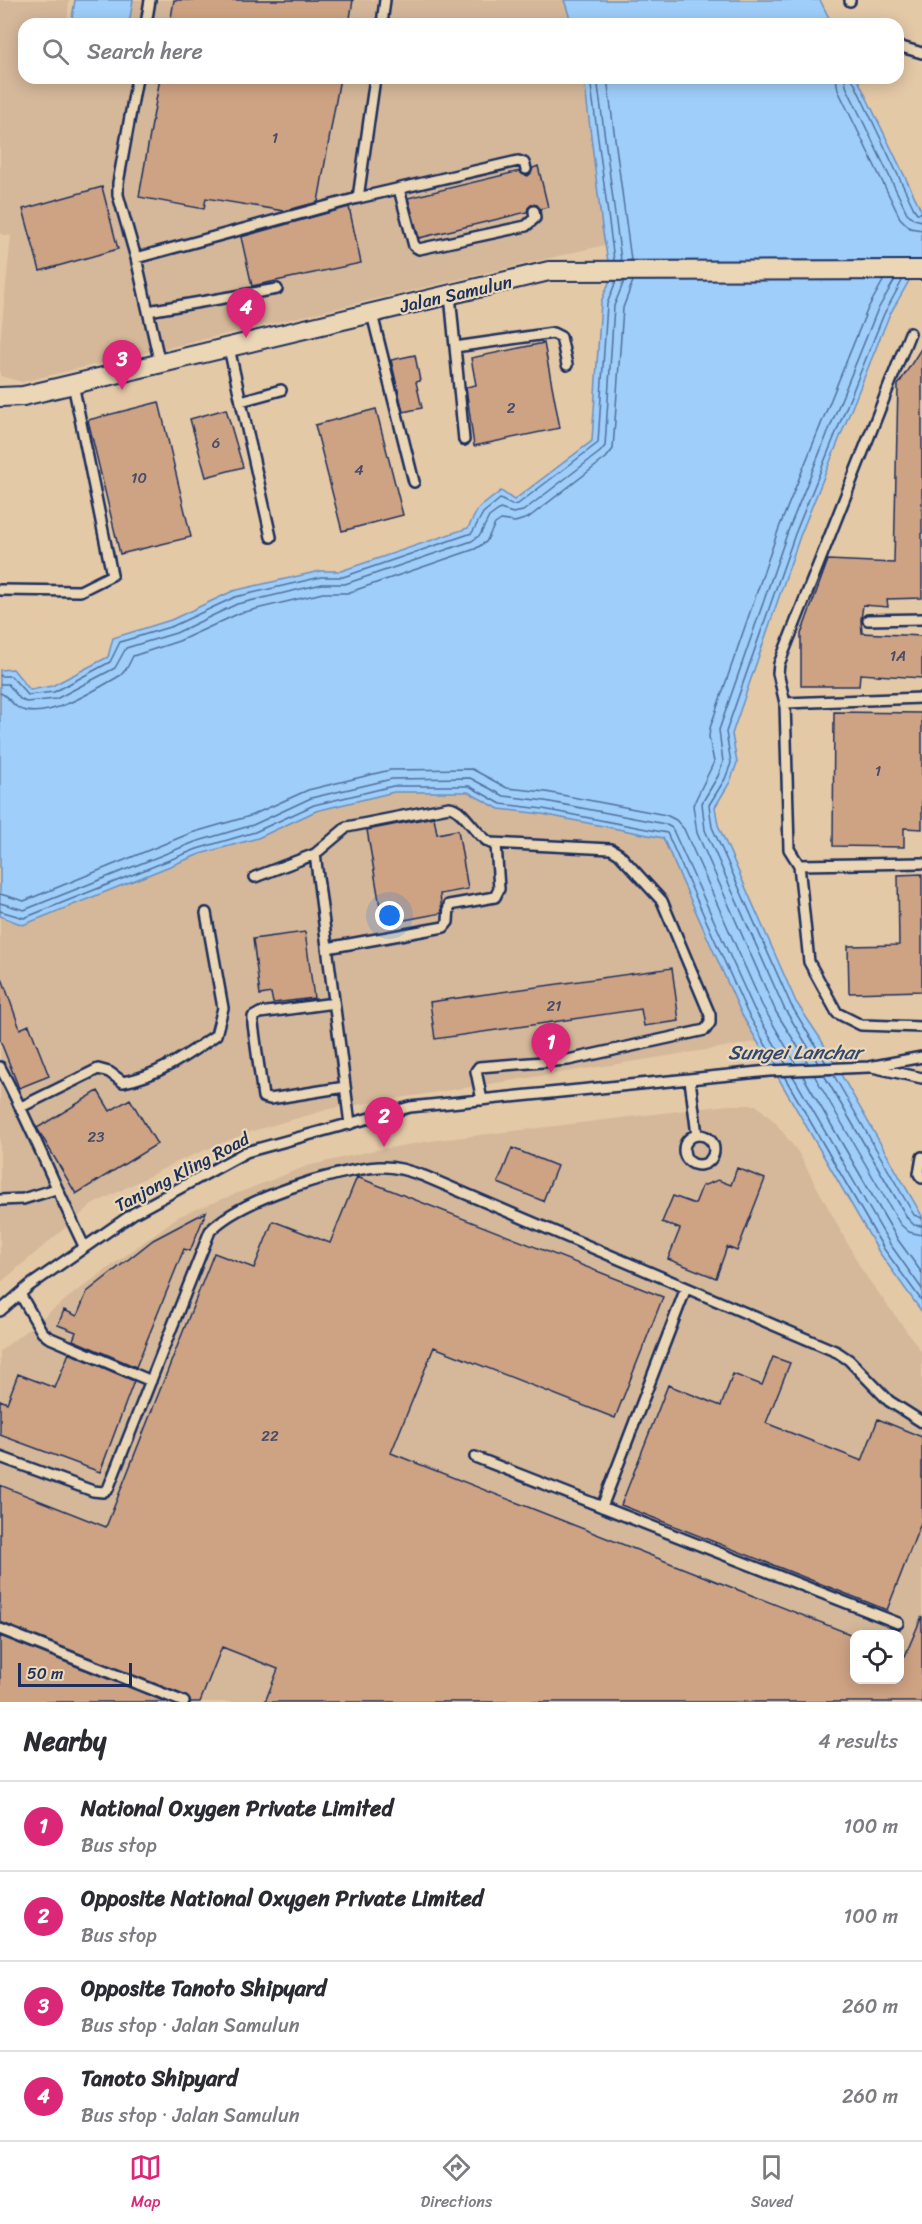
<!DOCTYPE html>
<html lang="en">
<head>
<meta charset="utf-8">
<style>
  body { margin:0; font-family:Sriracha,sans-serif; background:#f2f2f3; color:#2b2b33 }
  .controls { position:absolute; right:18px; bottom:18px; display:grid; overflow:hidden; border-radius:12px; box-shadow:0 3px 15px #0003 }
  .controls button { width:54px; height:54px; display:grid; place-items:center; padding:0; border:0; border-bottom:2px solid #e1e1e2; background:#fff; color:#2b2b33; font:30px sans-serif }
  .scale { position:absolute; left:18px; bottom:15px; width:114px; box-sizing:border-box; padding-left:6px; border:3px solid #1b2f5e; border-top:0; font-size:16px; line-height:21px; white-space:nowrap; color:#1b2f5e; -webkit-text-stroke:4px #ebd7b5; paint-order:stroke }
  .you { position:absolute; left:390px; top:916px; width:21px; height:21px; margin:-15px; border:4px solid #fff; border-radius:50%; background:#1a73e8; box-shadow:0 0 0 9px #1a73e833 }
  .badge { display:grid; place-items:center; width:39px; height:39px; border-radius:50%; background:#db2777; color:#fff; font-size:20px; font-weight:700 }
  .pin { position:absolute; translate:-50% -50px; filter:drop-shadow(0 2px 3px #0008) }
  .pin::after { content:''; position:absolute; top:32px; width:21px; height:18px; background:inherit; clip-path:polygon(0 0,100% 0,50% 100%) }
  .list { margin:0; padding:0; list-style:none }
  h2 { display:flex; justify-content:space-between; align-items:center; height:78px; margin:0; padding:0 24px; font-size:26px }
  h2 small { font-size:20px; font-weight:400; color:#7c7c81 }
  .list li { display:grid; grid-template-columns:39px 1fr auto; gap:18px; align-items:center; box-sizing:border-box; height:90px; padding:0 24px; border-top:2px solid #e1e1e2 }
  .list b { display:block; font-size:22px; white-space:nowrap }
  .list p { margin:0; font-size:20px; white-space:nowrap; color:#7c7c81 }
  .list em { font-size:20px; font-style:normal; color:#7c7c81 }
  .icon { flex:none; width:33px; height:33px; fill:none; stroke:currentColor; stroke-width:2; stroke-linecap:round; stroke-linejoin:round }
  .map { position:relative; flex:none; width:922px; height:1702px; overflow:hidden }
  .search { position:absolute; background:#fff; box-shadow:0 3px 15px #0003; left:18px; right:18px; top:18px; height:66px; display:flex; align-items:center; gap:15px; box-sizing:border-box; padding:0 21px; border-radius:18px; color:#7c7c81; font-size:22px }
  .sheet { height:438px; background:#fff }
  nav { display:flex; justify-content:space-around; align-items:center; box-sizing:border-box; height:84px; border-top:2px solid #e1e1e2; background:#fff; font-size:16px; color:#7c7c81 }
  nav a { display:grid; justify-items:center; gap:3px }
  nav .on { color:#db2777 }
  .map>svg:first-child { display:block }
  .built { fill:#d5b89a; fill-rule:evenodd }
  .water { fill:#9fcefa; stroke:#6a8ebc; stroke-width:1.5 }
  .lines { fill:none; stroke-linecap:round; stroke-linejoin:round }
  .shore { stroke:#506f9c; stroke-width:1.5 }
  .building { fill:#cea384; stroke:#1b2f5e; stroke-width:1.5 }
  .lane-casing { stroke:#1b2f5e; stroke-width:14 }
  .street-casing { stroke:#1b2f5e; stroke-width:22 }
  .lane { stroke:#ebd7b5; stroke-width:9 }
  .street { stroke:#ebd7b5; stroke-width:18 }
  .labels { text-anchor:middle; stroke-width:4.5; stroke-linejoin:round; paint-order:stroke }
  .number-label { font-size:15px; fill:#484c68 }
  .street-label { font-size:18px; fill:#1b2f5e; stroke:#ebd7b5 }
  .water-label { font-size:20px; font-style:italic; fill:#2f4775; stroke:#ebd7b5 }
</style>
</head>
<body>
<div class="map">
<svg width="922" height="1702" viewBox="0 0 922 1702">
  <rect width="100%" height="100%" fill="#e4c9a7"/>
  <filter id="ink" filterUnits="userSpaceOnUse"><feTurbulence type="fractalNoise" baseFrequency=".0167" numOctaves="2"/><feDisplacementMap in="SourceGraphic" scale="12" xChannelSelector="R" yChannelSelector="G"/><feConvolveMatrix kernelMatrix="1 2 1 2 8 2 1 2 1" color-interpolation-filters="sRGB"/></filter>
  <g filter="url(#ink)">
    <path class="built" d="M0,0H69L67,24H24V78H584L605,245L22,382L0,376V343L11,236L0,234Z
      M133,0H564L572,24H129Z
      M394,792H468L499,809L542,814L663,838L742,1015L757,1042L330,1109L249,1132L179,1161L92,1205L0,1283V916L23,925L200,854L258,838L316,811Z
      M728,1105H756L775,1122L798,1152L863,1272L922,1352V1702H0V1351L65,1300L179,1216L307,1166L371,1151L430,1141ZM854,1634H900V1680H854Z"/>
    <path class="water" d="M75,0H133L129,24H71Z
      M564,0H820L832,24H572Z
      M584,78H857L922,212V258L889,316L800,536L732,734L737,763L730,782L715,807L718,825L796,1002L820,1038L922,1216V1312L879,1252L742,1015L663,838L542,814L499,809L468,792H394L316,811L258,838L200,854L23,925L0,916V670L13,669L30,690L52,686L108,657L113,638L171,620L233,591L320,571H341L468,528L478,509L501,491L514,500L592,441L601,302L611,278L602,227Z"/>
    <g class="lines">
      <path class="shore" d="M590,78L614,260
        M597,78L621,260
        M607,78L631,260
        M836,78L838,90L900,218L910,228L922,230
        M845,78L846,86L907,213L914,219L922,221
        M852,78L914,209L917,213H922
        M0,676H11L28,695L54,692L110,662L120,642L173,626L235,597L321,577H343L472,533L483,513L500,499L512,505L518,504L598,443L607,304L616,281
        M0,684H8L20,699L26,702L56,699L115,668L126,648L176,633L237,604L322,584H345L472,541L480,535L489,517L500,509L513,513L523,511L600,452L605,446L614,306L624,281
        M0,693C10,696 13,709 26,711C53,717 97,689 121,675L127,668L133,656L179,641L240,613L323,593H347L475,549L486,542L495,524L501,520L515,522L528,518L606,458L613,449L623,308L633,281
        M0,894L24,901L191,833L250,816L308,790L390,770L472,769L507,788L546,792L666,815L676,820L684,829L762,1005L796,1064
        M0,903L24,910L195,842L253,825L311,798L392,779L470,778L504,796L545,801L665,824L672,828L754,1009L786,1064
        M0,911L24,918L197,849L255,832L314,805L393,786H469L501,804L543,809L667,833L747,1012L777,1065
        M808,1063L776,1012L697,833L693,805L714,762L709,737L710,728L779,528L868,308L883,281
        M818,1063L784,1008L705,830L702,803L718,776L723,762L719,730L788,531L877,311L894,281
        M826,1063L791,1005L712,827L709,805L725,779L731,763L726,732L795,534L884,314L902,281
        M833,1074L914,1215L922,1218
        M814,1075L900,1224L909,1232L922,1235
        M824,1075L908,1219L914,1225L922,1226
        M784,1076L884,1249L922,1301
        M793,1076L890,1244L922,1289
        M803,1076L898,1240L922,1273"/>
    </g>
    <path class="building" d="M174,0H353L349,24H170Z
      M160,78H340L318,202L284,211L206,198L204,209L139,197Z
      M538,166L548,207L540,209L537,205L532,204L528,208L527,212L419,238L408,198L520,171L522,174L528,176L531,173L533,168Z
      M102,187L118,249L40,271L23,209Z
      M349,207L361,263L252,286L241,237Z
      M544,343L560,428L474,446L466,387L476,385L471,358Z
      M922,347V598L887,599L888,607L863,605L861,620L862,633L922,636V678L860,674L859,686H801V634L828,560L894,563L898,385Z
      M415,355L420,381L416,382L422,408L403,412L391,360Z
      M159,402L191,537L120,554L88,420Z
      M226,409L243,467L206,477L190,419Z
      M376,409L403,515L342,531L315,425Z
      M834,712L922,713V829L904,828V847L833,846Z
      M434,817L437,834L458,830L468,889L440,894L442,913L383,924L367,830Z
      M922,874V991L849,993L848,946L899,945L898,875Z
      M305,932L314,998L273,1003L271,993L260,995L253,939Z
      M672,968L679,1021L644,1026L641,1009L435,1039L430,1002Z
      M0,978H2L20,1029L29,1025L49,1076L19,1088L0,1040Z
      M98,1091L110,1111L130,1099L157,1144L76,1194L37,1128Z
      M512,1148L557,1166L543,1201L498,1183Z
      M737,1168L765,1179L737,1251L727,1247L716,1278L668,1259L680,1229L662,1222L673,1196L695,1204L702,1186L718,1180L731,1185Z
      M357,1177L663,1297L615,1418L434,1347L391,1453L855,1636V1680H900V1654L905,1656L922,1616V1702H265L278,1669L222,1647L200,1702H191L186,1696L0,1622V1485L106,1527L214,1253L254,1268L273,1221L330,1243Z
      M206,1212L190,1251L184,1249L136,1367L73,1340L76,1332L58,1325L64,1310L77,1316L87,1292L153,1240Z
      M69,1353L134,1381L100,1472L0,1435V1400L7,1403L18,1374L55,1388Z
      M773,1357L790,1363L766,1423L862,1461L878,1419L922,1437V1520L887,1610L621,1505L668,1385L721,1406L733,1374L762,1385Z
      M0,1636L166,1702H0Z"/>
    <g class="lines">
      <defs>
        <path id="lane" d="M850,0V1
          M146,24L150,0
          M382,24L385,0
          M898,46L922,53
          M137,78L118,183V195L136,258L160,364
          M399,189L414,246L419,249L526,226L535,218L534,211
          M358,198L375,78
          M136,258L358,198L518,161L524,163L526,169
          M450,295L464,440
          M148,311L277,289
          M372,314L414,482
          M910,333L779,664L778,673L785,703L789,849L799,865L809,962L837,1013L861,1025L922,1027
          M455,347L553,333L561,337L567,365
          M229,348L271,537
          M241,401L281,390
          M0,590L80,591L112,575L73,384
          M868,620L922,619
          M785,703L922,698
          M315,854L350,1124
          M799,865L922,863
          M255,877L315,854L347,827L449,807C464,808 475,836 491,843L611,849L619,854L662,901L710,1015V1023L705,1030L568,1060L479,1067L476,1071L482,1100
          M327,948L444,927L448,922L449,905L495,897L499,889L496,844
          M334,1003L260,1013L253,1017V1024L263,1097L270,1099L345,1087
          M0,1067C31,1125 55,1187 84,1246
          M872,1067L922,1078
          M690,1080L697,1135
          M21,1107L98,1069L109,1072L123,1082C158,1076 187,1055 216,1035L223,1008L206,913
          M684 1150a15 15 0 1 1 30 0a15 15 0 1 1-30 0Z
          M922,1157L919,1174L922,1178
          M0,1200L23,1199L56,1189
          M20,1294L42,1332L48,1337L151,1381
          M0,1311L29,1286L134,1213L246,1152L410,1107L769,1071L869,1067L922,1057
          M0,1457L93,1491L103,1492L108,1489L210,1231C240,1199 335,1170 379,1167C395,1166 409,1171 424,1176L837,1352L849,1360L889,1401L922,1422
          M475,1457L898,1623
          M602,1507L686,1288
          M0,1629L184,1702"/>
        <path id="street" d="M0,397L23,396L549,271L922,270"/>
      </defs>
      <use href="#lane" class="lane-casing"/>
      <use href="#street" class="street-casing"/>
      <use href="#lane" class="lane"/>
      <use href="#street" class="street"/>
    </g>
  </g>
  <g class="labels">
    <g class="number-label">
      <text x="275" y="143">1</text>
      <text x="511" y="413">2</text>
      <text x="216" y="448">6</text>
      <text x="359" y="475">4</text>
      <text x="139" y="483">10</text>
      <text x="898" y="661">1A</text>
      <text x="878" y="776">1</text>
      <text x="554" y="1011">21</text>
      <text x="96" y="1142">23</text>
      <text x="270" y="1441">22</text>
    </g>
    <g class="street-label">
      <text transform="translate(456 294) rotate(-13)" y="6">Jalan Samulun</text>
      <text transform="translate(182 1172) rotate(-28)" y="6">Tanjong Kling Road</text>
    </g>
    <g class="water-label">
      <text x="795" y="1059">Sungei Lanchar</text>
    </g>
  </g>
</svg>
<div class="controls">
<button><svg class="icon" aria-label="locate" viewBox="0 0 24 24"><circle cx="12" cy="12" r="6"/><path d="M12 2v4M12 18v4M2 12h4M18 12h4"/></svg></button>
</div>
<div class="scale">50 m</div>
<div class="you"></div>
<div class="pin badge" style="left:551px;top:1073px">1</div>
<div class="pin badge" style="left:384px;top:1147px">2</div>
<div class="pin badge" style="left:122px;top:390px">3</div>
<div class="pin badge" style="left:246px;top:338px">4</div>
<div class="search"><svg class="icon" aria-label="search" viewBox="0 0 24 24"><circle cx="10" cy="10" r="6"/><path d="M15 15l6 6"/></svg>Search here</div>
</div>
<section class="sheet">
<h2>Nearby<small>4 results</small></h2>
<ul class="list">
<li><span class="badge">1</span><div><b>National Oxygen Private Limited</b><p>Bus stop</p></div><em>100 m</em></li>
<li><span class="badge">2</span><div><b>Opposite National Oxygen Private Limited</b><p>Bus stop</p></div><em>100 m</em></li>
<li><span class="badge">3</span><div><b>Opposite Tanoto Shipyard</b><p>Bus stop · Jalan Samulun</p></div><em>260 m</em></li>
<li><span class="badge">4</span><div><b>Tanoto Shipyard</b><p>Bus stop · Jalan Samulun</p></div><em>260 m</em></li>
</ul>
</section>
<nav>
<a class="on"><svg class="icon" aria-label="map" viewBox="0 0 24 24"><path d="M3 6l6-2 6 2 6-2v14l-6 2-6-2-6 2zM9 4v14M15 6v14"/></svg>Map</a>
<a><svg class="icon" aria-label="directions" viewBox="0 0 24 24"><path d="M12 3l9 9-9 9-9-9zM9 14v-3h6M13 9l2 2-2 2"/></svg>Directions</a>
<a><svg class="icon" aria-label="saved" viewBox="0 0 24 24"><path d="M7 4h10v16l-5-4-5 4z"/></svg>Saved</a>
</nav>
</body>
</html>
